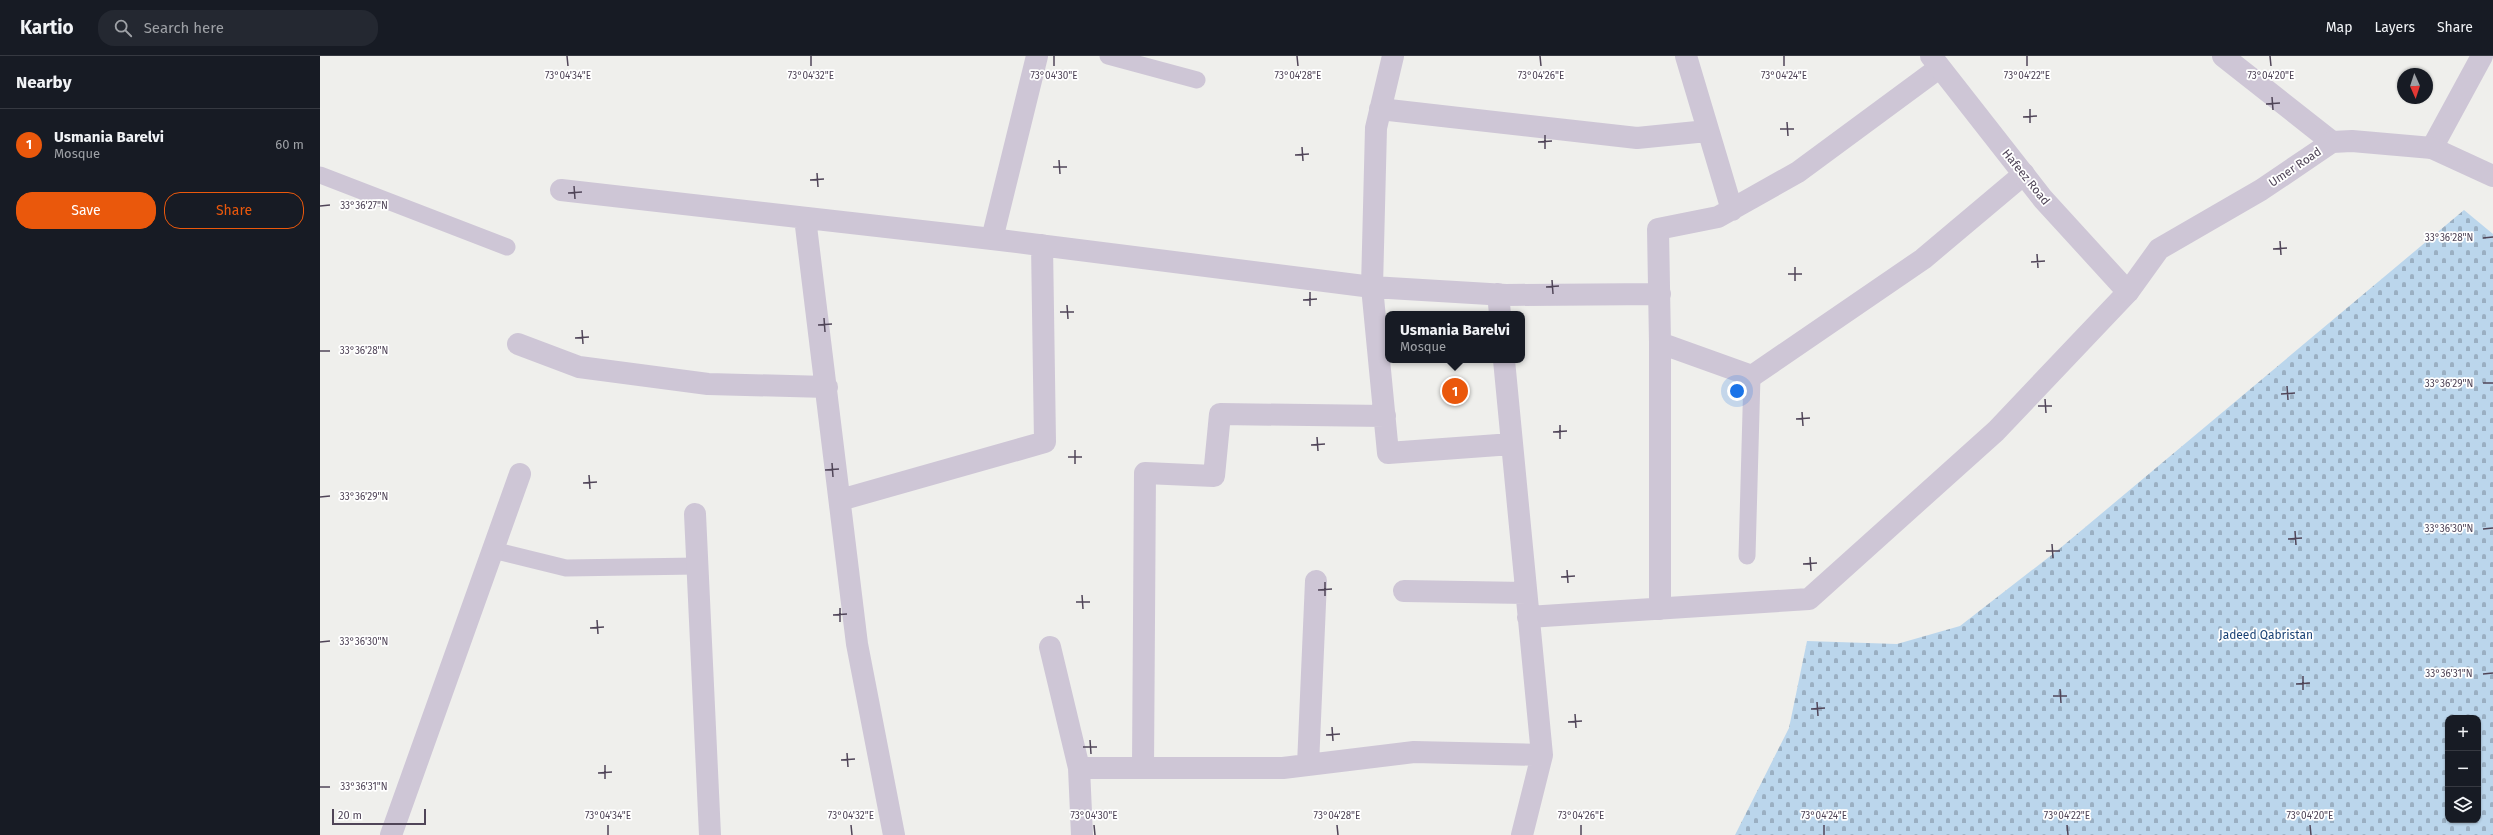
<!DOCTYPE html>
<html lang="en">
<head>
<meta charset="utf-8">
<style>
  body { margin:0; font-family:"Fira Sans",sans-serif; background:#242831; color:#f1f3f6 }
  .controls { position:absolute; right:12px; bottom:12px; display:grid; overflow:hidden; border-radius:8px; box-shadow:0 1px 3px #0004 }
  .controls button { width:36px; height:36px; display:grid; place-items:center; padding:0; border:0; border-bottom:1px solid #363941; background:#171b24; color:#f1f3f6; font:20px sans-serif }
  .compass { position:absolute; left:2077px; top:12px; width:36px; height:36px; border-radius:50%; background:#171b24; box-shadow:0 1px 3px #0004; rotate:177deg }
  .scale { position:absolute; left:12px; bottom:10px; width:94px; box-sizing:border-box; padding-left:4px; border:2px solid #504558; border-top:0; font-size:11px; line-height:14px; white-space:nowrap; color:#504558; -webkit-text-stroke:3px #fff; paint-order:stroke }
  .you { position:absolute; left:1417px; top:335px; width:14px; height:14px; margin:-10px; border:3px solid #fff; border-radius:50%; background:#1a73e8; box-shadow:0 0 0 6px #1a73e833 }
  .badge { display:grid; place-items:center; width:26px; height:26px; border-radius:50%; background:#ea580c; color:#fff; font-size:13px; font-weight:700 }
  .pin { position:absolute; translate:-50% -50%; border:2px solid #fff; box-shadow:0 1px 4px #0006 }
  .popup { position:absolute; left:1065px; top:255px; width:140px; height:52px; box-sizing:border-box; display:grid; place-content:center; border-radius:8px; background:#171b24; filter:drop-shadow(0 1px 3px #0005); font-size:13px; white-space:nowrap; color:#9ea1a6 }
  .popup b { font-size:15px; color:#f1f3f6 }
  .popup::after { content:''; position:absolute; left:50%; top:100%; margin-left:-8px; border:8px solid transparent; border-top-color:#171b24 }
  .list { margin:0; padding:0; list-style:none }
  h2 { display:flex; justify-content:space-between; align-items:center; height:52px; margin:0; padding:0 16px; font-size:17px }
  h2 small { font-size:13px; font-weight:400; color:#9ea1a6 }
  .list li { display:grid; grid-template-columns:26px 1fr auto; gap:12px; align-items:center; box-sizing:border-box; height:72px; padding:0 16px; border-top:1px solid #363941 }
  .list b { display:block; font-size:15px; white-space:nowrap }
  .list p { margin:0; font-size:13px; white-space:nowrap; color:#9ea1a6 }
  .list em { font-size:13px; font-style:normal; color:#9ea1a6 }
  .actions { display:flex; gap:8px; padding:12px 16px }
  .actions a { flex:1; padding:9px 0; border:1px solid #ea580c; border-radius:16px; text-align:center; font-size:14px; color:#ea580c }
  .actions .main { background:#ea580c; color:#fff }
  .icon { flex:none; width:22px; height:22px; fill:none; stroke:currentColor; stroke-width:2; stroke-linecap:round; stroke-linejoin:round }
  .map { position:relative; flex:none; width:2173px; height:779px; overflow:hidden }
  header { display:flex; align-items:center; gap:24px; box-sizing:border-box; height:56px; padding:0 20px; background:#171b24; border-bottom:1px solid #363941 }
  header strong { font-size:19px }
  nav { display:flex; gap:22px; margin-inline-start:auto; font-size:14px }
  .search { width:280px; height:36px; background:#242831; display:flex; align-items:center; gap:10px; box-sizing:border-box; padding:0 14px; border-radius:16px; color:#9ea1a6; font-size:15px }
  main { display:flex }
  aside { flex:1; background:#171b24 }
  .map>svg:first-child { display:block }
  .cemetery { fill:url(#cemetery-stones); fill-rule:evenodd }
  .lines { fill:none; stroke-linecap:round; stroke-linejoin:round }
  .service { stroke:#cec6d6; stroke-width:17 }
  .minor { stroke:#cec6d6; stroke-width:22 }
  .tertiary { stroke:#cec6d6; stroke-width:22 }
  .ticks { fill:none; stroke:#504558; stroke-width:1.5 }
  .labels { text-anchor:middle; stroke-width:3.5; stroke-linejoin:round; paint-order:stroke }
  .street-label { font-size:12px; fill:#504558; stroke:#fff }
  .park-label { font-size:12px; fill:#1a4275; stroke:#fff }
  .ticks-label { font-size:10px; text-anchor:middle; fill:#504558; stroke:#fff; stroke-width:3.5; stroke-linejoin:round; paint-order:stroke }
</style>
</head>
<body>
<header>
<strong>Kartio</strong>
<div class="search"><svg class="icon" aria-label="search" viewBox="0 0 24 24"><circle cx="10" cy="10" r="6"/><path d="M15 15l6 6"/></svg>Search here</div>
<nav><a>Map</a><a>Layers</a><a>Share</a></nav>
</header>
<main>
<aside>
<h2>Nearby<small></small></h2>
<ul class="list">
<li><span class="badge">1</span><div><b>Usmania Barelvi</b><p>Mosque</p></div><em>60 m</em></li>
</ul>
<div class="actions"><a class="main">Save</a><a>Share</a></div>
</aside>
<div class="map">
<svg width="2173" height="779" viewBox="0 0 2173 779">
  <defs>
    <pattern id="cemetery-stones" width="16" height="16" patternUnits="userSpaceOnUse"><rect width="16" height="16" fill="#bbd6ec"/><path d="M2 7V4a2 2 0 0 1 4 0v3zM10 15v-3a2 2 0 0 1 4 0v3z" fill="#9aafc2"/></pattern>
  </defs>
  <rect width="100%" height="100%" fill="#efefec"/>
  <path class="cemetery" d="M2144,154L2173,178V779H1415L1469,672L1487,585L1577,588L1640,570L1738,494ZM2128,662H2158V764H2128Z"/>
  <g class="lines">
    <path class="service" d="M788,0L877,24
      M0,119L187,191
      M173,494L246,512L377,510
      M1427,500L1432,320"/>
    <path class="minor" d="M1073,0L1056,72L1052,231L1068,397L1192,388
      M1366,0L1412,154
      M1903,0L2012,86
      M1060,53L1317,82L1387,75
      M2112,92L2162,0
      M241,134L672,183L1052,231L1186,239L1340,238
      M485,162L537,588L574,779
      M672,183L717,0
      M1178,238L1180,258
      M1340,287L1432,320L1603,203L1704,118
      M198,288L259,311L388,328L507,331
      M1184,304L1222,699L1202,779
      M520,444L725,386L722,189
      M375,458L390,779
      M1084,535L1206,537
      M1340,553V287L1338,173L1398,161L1478,116L1619,12
      M1208,561L1489,543L1676,375L1808,236
      M730,591L759,712L762,779
      M988,709L996,525
      M759,712H963L1094,696L1222,699
      M823,712L825,417L894,420L900,358L1065,360
      M71,779L200,418"/>
    <path class="tertiary" d="M1611,0L1723,143L1808,236L1839,193L1941,134L2012,86L2032,85L2112,92L2173,120"/>
  </g>
  <path class="ticks" d="M247,0L248,10M491,0V10M734,0V10M977,0L978,10M1220,0L1221,10M1464,0V10M1707,0V10M1950,0L1951,10M1952,41L1953,54M1946,48L1960,47M1710,53V67M1703,61L1717,60M1467,66L1468,80M1460,73H1474M1225,79V93M1218,86L1232,85M982,91L983,105M975,99L989,98M739,104L740,118M733,111H747M497,117L498,131M490,124L504,123M254,130L255,143M248,137L262,136M0,150L10,149M2163,182L2173,181M1960,185L1961,199M1953,193L1967,192M1717,198L1718,212M1711,206L1725,205M1475,211V225M1468,218H1482M1232,224L1233,238M1226,231L1239,230M990,236V250M983,244L997,243M747,249L748,263M740,256H754M504,262L505,276M498,269L512,268M262,274L263,288M255,282L269,281M0,295H10M2163,327H2173M1967,330L1968,344M1961,338L1975,337M1725,343L1726,357M1718,350H1732M1482,356L1483,370M1476,363L1490,362M1240,369V383M1233,376L1247,375M997,381L998,395M991,389L1005,388M755,394V408M748,401H762M512,407L513,421M505,414L519,413M269,419L270,433M263,427L277,426M0,441L10,440M2163,473L2173,472M1975,475L1976,489M1968,483L1982,482M1732,488L1733,502M1726,495H1740M1490,501L1491,515M1483,508L1497,507M1247,514L1248,527M1241,521L1255,520M1005,526V540M998,534L1012,533M762,539L763,553M756,546H770M520,552V566M513,559L527,558M277,564L278,578M270,572L284,571M0,586L10,585M2163,618L2173,617M1983,620V634M1976,628L1990,627M1740,633L1741,647M1733,640H1747M1497,646L1498,660M1491,653L1505,652M1255,658L1256,672M1248,666L1262,665M1012,671L1013,685M1006,679L1020,678M770,684L771,698M763,691H777M527,697L528,711M521,704L535,703M285,709V723M278,717L292,716M0,731H10M288,769V779M531,769L532,779M774,769L775,779M1017,769L1018,779M1261,769V779M1504,769V779M1747,769L1748,779M1990,769L1991,779"/>
  <g class="labels">
    <g class="street-label">
      <text transform="translate(1975 111) rotate(-34)" y="4">Umer Road</text>
      <text transform="translate(1706 121) rotate(51)" y="4">Hafeez Road</text>
    </g>
    <g class="park-label">
      <text x="1946" y="583">Jadeed Qabristan</text>
    </g>
  </g>
  <g class="ticks-label">
    <text x="248" y="23">73°04'34"E</text>
    <text x="491" y="23">73°04'32"E</text>
    <text x="734" y="23">73°04'30"E</text>
    <text x="978" y="23">73°04'28"E</text>
    <text x="1221" y="23">73°04'26"E</text>
    <text x="1464" y="23">73°04'24"E</text>
    <text x="1707" y="23">73°04'22"E</text>
    <text x="1951" y="23">73°04'20"E</text>
    <text x="44" y="153">33°36'27"N</text>
    <text x="2129" y="185">33°36'28"N</text>
    <text x="44" y="298">33°36'28"N</text>
    <text x="2129" y="331">33°36'29"N</text>
    <text x="44" y="444">33°36'29"N</text>
    <text x="2129" y="476">33°36'30"N</text>
    <text x="44" y="589">33°36'30"N</text>
    <text x="2129" y="621">33°36'31"N</text>
    <text x="44" y="734">33°36'31"N</text>
    <text x="288" y="763">73°04'34"E</text>
    <text x="531" y="763">73°04'32"E</text>
    <text x="774" y="763">73°04'30"E</text>
    <text x="1017" y="763">73°04'28"E</text>
    <text x="1261" y="763">73°04'26"E</text>
    <text x="1504" y="763">73°04'24"E</text>
    <text x="1747" y="763">73°04'22"E</text>
    <text x="1990" y="763">73°04'20"E</text>
  </g>
</svg>
<div class="controls">
<button>+</button>
<button>−</button>
<button><svg class="icon" aria-label="layers" viewBox="0 0 24 24"><path d="M12 4l9 5-9 5-9-5zM3 14l9 5 9-5"/></svg></button>
</div>
<svg class="compass" viewBox="-18 -18 36 36"><path d="M0-13l5 13h-10z" fill="#e53935"/><path d="M0 13l5-13h-10z" fill="#9ea1a6"/></svg>
<div class="scale">20 m</div>
<div class="you"></div>
<div class="pin badge" style="left:1135px;top:335px">1</div>
<div class="popup"><b>Usmania Barelvi</b>Mosque</div>
</div>
</main>
</body>
</html>
